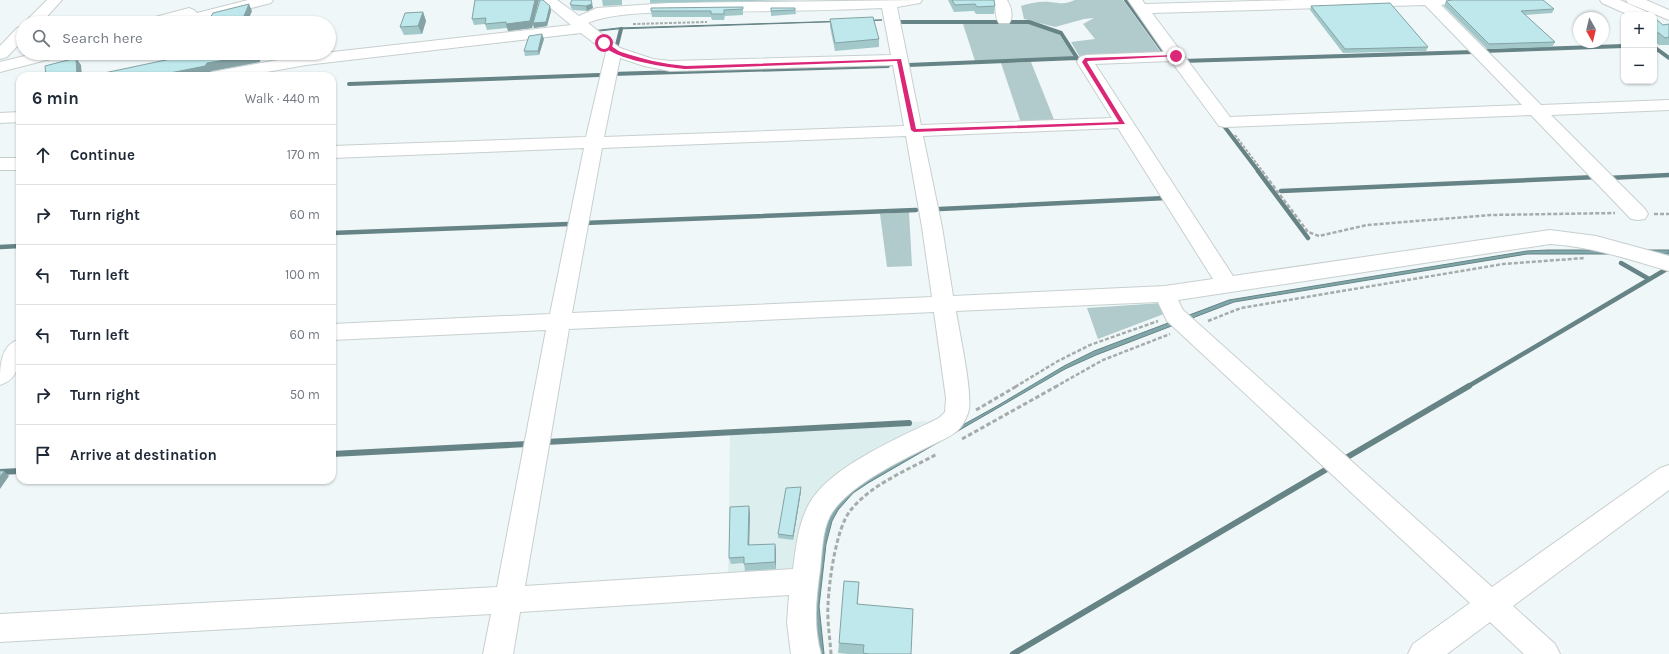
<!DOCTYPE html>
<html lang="en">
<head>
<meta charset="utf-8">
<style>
  body { margin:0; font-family:Karla,sans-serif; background:#f6f6f7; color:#1f2937 }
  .controls { position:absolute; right:12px; top:12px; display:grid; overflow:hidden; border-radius:8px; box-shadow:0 1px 3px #0004 }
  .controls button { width:36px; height:36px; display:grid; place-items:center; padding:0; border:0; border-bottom:1px solid #e0e1e3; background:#fff; color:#1f2937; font:20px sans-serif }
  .compass { position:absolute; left:1573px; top:12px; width:36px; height:36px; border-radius:50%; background:#fff; box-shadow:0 1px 3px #0004; rotate:172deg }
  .stop { position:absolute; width:12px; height:12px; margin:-9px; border:3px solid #db2777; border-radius:50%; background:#fff }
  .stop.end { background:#db2777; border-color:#fff; box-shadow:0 1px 4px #0008 }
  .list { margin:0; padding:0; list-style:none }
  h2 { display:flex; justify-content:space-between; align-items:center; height:52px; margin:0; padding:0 16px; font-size:17px }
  h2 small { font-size:13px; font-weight:400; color:#747a83 }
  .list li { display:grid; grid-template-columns:26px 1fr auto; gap:12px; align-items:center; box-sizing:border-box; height:60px; padding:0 16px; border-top:1px solid #e0e1e3 }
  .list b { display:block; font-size:15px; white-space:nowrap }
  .list em { font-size:13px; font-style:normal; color:#747a83 }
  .icon { flex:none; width:22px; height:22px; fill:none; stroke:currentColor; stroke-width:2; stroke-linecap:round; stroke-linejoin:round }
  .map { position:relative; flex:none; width:1669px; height:654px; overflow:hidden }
  .search { position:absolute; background:#fff; box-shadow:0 1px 3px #0004; left:16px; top:16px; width:320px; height:44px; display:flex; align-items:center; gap:10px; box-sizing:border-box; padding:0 14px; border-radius:22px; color:#747a83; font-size:15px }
  .panel { position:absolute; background:#fff; box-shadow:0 1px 3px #0004; left:16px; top:72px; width:320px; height:412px; border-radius:12px }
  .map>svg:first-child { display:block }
  .built { fill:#ddeeef }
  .green { fill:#b1cacb }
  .water { fill:#7fa7aa; stroke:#668385 }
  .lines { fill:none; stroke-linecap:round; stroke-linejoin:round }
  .stream-far2 { stroke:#668385; stroke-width:4 }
  .stream-far1 { stroke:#668385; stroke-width:4.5 }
  .stream { stroke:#668385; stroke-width:6 }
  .minor-casing { stroke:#c8cfcf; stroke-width:2 }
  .highway-casing { stroke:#c8cfcf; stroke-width:2 }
  .path-far2 { stroke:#a6abac; stroke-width:2; stroke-dasharray:3 1.5; stroke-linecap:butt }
  .path-far1 { stroke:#a6abac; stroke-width:2.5; stroke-dasharray:4 2; stroke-linecap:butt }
  .path { stroke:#a6abac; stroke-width:3; stroke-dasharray:4.5 2.5; stroke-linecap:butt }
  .minor { fill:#fff; fill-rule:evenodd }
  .highway { fill:#fff; fill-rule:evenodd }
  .wall { fill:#a3c8ca }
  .shaded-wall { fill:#85a2a4 }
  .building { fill:#bee8eb; stroke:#85a2a4 }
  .route { fill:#db2777 }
</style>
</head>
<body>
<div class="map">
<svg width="1669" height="654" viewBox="0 0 1669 654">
  <rect width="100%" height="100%" fill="#f0f7f8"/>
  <path class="built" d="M928,421L847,467L827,481L815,494L806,508L800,531L793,575L728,580L730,432Z"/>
  <path class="green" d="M1075,0H1123L1163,55L1081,59L1071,42L1095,39L1083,24L1094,18L1084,19L1055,27L1024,19L1021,6C1030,3 1040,1 1050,2C1061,3 1063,5 1075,0Z
    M1028,23L1058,33L1075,57L975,61L963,24Z
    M1031,62L1055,122L1021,123L1001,63Z
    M909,212L912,266L887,267L880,214Z
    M1162,303L1169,312L1098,339L1087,308Z"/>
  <path class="water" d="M882,20L617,29L293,66L227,76L293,65L618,28Z
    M1548,250H1669V254H1527L1234,302L1096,355L1065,369L868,483L853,493L838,510L832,521L826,544L819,606L824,654H816L813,604L820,544L827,519L834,507L865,479L997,406L1064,366L1094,351L1229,300L1527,251Z"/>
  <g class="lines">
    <path class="stream-far2" d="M1126,0L1166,55
      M900,22H1029L1061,33L1081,64
      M617,45L621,29
      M1654,47L1669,58
      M1483,51L1624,46
      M1182,61L1474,52L1472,50
      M908,65L1077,58
      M611,74L888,66
      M349,84L599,75
      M1221,122L1259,172"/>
    <path class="stream-far1" d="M1258,171L1308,238
      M1608,178L1669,175
      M1281,191L1597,177
      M940,209L1166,198
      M584,223L916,210
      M332,233L569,224
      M0,247L20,246
      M1621,263L1649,279
      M1467,387L1665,270"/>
    <path class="stream" d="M546,442L909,423
      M332,454L527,444
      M1344,459L1469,386
      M0,472L20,471
      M1013,654L1327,469"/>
    <defs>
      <path id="minor" d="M47,0H62L41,23H24Z
        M541,0H557L579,16L597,8L669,3L922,0L920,3L897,7L921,125L1112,118L1077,62L1080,57L1086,55L1164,52L1128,0H1142L1145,4L1294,0H1453L1451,3L1441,5L1541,105L1669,100V110L1551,115L1645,209L1648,214L1645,219L1638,220L1631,219L1531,115L1225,127L1219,126L1171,61L1095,64L1233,276L1550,230L1596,236L1662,254L1669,256V271C1627,259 1594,247 1550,244L1178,300L1183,310L1492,587L1660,468L1669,465V490L1513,606L1555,644L1560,654H1524L1490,622L1447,654H1408L1413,644L1470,603L1167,321L1158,302L956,311C959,332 974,397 968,413C966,419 962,427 957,431C949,438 937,442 928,447C899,461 845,488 830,516C822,531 822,553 820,570C816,598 813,626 821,654H791L787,623L789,595L520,612L513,654H483L491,614L0,642V614L497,587L546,330L332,340V324L550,314L584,148L332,158V146L586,137L606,52L581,33L306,65L244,76H209L211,72L217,71L306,55L571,25ZM1425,5L1522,105L1230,117L1152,13ZM882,8L891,55L670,61L653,59L620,48L588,23C614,11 675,12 705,12C764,11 823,11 882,8ZM620,58L644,66L670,71L893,65L904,126L604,137ZM1118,128L1213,279L1165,286L953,296L942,227L923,136ZM906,136L922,227L932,297L572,313L602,148ZM934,312L946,398L945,412L939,418C901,437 830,466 809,504C798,524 796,547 793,569L525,586L569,329Z
        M993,0H1007C1011,6 1014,17 1009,23H999C994,16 997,7 993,0Z
        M1600,0H1620L1647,12L1650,15H1629L1602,3Z
        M1626,0H1646L1669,10V20L1628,3Z
        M23,26V40L7,57L0,59V46L17,28Z
        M20,112V122L0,123V113Z
        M0,158H20V170H0Z
        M20,339C20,357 22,378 0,385C0,366 0,345 20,339Z"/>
      <path id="highway" d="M248,0H273L271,3L193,23H141L144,20L189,8L194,10L197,13Z
        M37,53H64L62,56L0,72V62Z"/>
    </defs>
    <use href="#minor" class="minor-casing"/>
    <use href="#highway" class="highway-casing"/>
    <path class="path-far2" d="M118,23L136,19
      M633,24L707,22
      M1235,135L1263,172"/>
    <path class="path-far1" d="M1262,171L1308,232L1319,236L1367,225L1491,215L1615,213
      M1654,214H1669
      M1208,321L1241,308L1503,264L1585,258
      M1015,387L1058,361L1090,345L1158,321
      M1055,387L1103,360L1170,334"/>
    <path class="path" d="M976,410L1017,386
      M962,439L1057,386
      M831,654C830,638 827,621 828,605C829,581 836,529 850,511C871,484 908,470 937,454"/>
    <use href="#minor" class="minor"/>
    <use href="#highway" class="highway"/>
  </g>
  <path class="wall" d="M475,0H539L534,17L550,6L551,11L547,26L534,28L533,24L532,28L508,31L507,28L487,30L485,24L474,25L472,19Z
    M602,0H622V5L603,6Z
    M650,0H799L650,3Z
    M948,0H994L995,6L994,14H976L974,11L954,12Z
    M1446,1L1554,9L1552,13L1525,15L1555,42L1552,47L1487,49L1444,6Z
    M570,4H592L593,8L587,11L573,10L571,8Z
    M1311,6L1428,47L1426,51L1343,53L1310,10Z
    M743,7V15L725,16L724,20H712L711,17H652L651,11Z
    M771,8H795L796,14L771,16Z
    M423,12L426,21L422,34L404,35L400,27Z
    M830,19L879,39V47L835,51L830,27Z
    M1654,20L1663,25L1669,24V45H1659L1654,41Z
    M544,39L539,55L525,56L524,51Z
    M182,53H276L261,54L260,62L211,71L209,73L180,57Z
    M801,487V491L793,540L778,538V534Z
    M750,513L749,545L775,544L776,569L745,571L744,563L731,564L729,558Z
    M859,582L858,604L911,654H848L838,653L839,643Z"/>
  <path class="shaded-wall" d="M535,0H539L533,23L550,6L551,11L547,26L534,28L533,24L532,28L508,31L506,24Z
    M249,4L252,11L247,23H241Z
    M592,4L593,8L587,11L586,6Z
    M423,12L426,21L422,34L418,26Z
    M542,34L544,39L539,55L538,51Z
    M256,53H260L261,54L260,62L211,71L209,73L195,76H155L207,63Z
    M76,58L81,65L82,76H77Z
    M4,471L9,476L0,489V477Z
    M801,487V491L793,540V536Z
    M749,506L750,513L749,551L748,545Z
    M775,544L776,550V569L775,562Z"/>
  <path class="building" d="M475,0H535L530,21L506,24V22L485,24L486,18L472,19Z
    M540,0H543L550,6L546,22L533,23Z
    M572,0H591L592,4L586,6L572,5L570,4Z
    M952,0H994L995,6L977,7L975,4L955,5Z
    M1452,0H1543L1554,9L1521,11L1555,42L1489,44L1446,1Z
    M1390,3L1428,47L1345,49L1311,6Z
    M249,4L241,23H207L213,13Z
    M743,7V9L724,10V14H711V11H651V8Z
    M771,8H795V10L771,11Z
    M423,12L418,26L400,27L405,13Z
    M873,17L879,39L835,43L830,19Z
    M1654,20H1657L1663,25L1669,24V37L1665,38L1659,33H1654Z
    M542,34L538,51H524L529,36Z
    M182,53H256V55L207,63L205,66L155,76H90L180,57Z
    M76,58L77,76H61V75L57,76H46L45,66Z
    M0,471H4L0,477Z
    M801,487L793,536L778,534L786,488Z
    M749,506L748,545L775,544V562L744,564V557L729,558L730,507Z
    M844,581L859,582L857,604L913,609L911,654H869L863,653L864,645L839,643Z"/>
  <path class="route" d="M602,42C609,42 615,50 621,52C642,59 663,64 686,66L901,59L916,129L1119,122L1082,62L1085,58L1176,55L1178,56L1088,61L1087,62L1125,124L914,132L911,130L897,61L686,69C670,68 606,59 602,42Z"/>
</svg>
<div class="controls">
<button>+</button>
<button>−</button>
</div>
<svg class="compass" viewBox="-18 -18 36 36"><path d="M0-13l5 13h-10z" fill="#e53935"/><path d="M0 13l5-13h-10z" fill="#747a83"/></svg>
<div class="stop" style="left:604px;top:43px"></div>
<div class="stop end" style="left:1176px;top:56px"></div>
<div class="search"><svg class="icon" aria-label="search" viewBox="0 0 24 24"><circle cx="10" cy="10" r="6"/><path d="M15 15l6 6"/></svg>Search here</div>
<section class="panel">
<h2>6 min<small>Walk · 440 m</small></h2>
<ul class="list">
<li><svg class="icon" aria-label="ahead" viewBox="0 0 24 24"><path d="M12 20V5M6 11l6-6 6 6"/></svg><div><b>Continue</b></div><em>170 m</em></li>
<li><svg class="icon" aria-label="right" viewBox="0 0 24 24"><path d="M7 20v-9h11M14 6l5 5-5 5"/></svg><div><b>Turn right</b></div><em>60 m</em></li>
<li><svg class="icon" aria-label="left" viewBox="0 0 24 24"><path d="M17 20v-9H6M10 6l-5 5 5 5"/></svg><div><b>Turn left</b></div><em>100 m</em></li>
<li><svg class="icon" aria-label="left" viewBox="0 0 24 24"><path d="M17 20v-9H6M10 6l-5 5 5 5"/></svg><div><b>Turn left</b></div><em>60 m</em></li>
<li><svg class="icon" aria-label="right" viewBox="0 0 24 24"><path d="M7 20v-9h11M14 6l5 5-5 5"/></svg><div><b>Turn right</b></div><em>50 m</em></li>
<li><svg class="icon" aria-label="arrive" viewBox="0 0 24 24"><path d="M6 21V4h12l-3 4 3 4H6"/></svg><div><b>Arrive at destination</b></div></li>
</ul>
</section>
</div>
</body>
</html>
